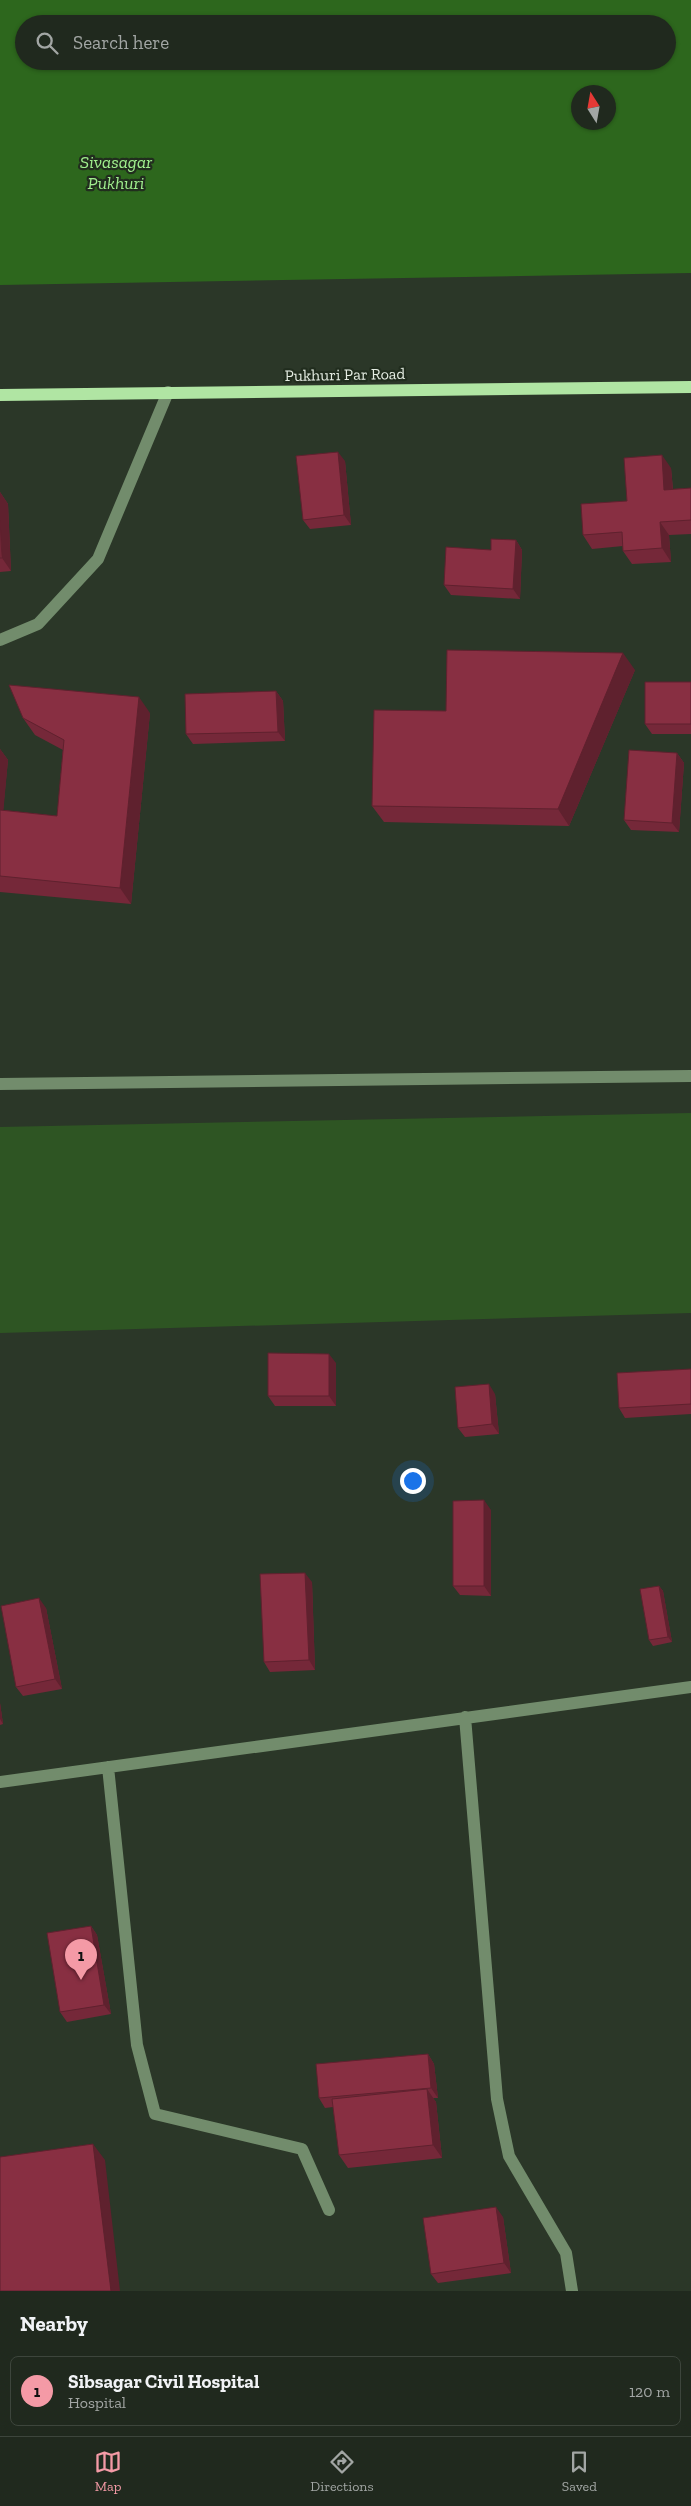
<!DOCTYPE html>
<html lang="en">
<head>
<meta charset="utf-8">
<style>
  body { margin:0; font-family:"Zilla Slab",serif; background:#283127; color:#f1f3f6 }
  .compass { position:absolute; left:571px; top:85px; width:45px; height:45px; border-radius:50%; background:#20291e; box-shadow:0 1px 4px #0004; rotate:349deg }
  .you { position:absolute; left:412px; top:1480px; width:18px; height:18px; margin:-12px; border:4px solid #fff; border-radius:50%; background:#1a73e8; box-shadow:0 0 0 8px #1a73e833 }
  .badge { display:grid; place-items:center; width:32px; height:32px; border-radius:50%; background:#f49aa6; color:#111; font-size:16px; font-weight:700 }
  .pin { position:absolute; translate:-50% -41px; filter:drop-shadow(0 1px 2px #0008) }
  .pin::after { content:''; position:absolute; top:26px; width:18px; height:15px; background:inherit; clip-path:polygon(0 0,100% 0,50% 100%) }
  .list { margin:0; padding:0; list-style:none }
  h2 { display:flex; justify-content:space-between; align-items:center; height:65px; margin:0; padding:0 20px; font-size:21px }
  h2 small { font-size:16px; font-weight:400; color:#a2a6a4 }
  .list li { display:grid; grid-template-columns:32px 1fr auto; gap:15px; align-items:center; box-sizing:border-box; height:70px; margin:0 10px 10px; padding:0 10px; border:1px solid #3d453c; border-radius:8px }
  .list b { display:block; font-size:19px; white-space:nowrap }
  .list p { margin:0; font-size:16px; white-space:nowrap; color:#a2a6a4 }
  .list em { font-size:16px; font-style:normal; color:#a2a6a4 }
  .icon { flex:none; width:28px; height:28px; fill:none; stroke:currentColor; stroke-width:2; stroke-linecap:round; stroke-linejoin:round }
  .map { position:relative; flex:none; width:691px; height:2291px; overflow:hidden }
  .search { position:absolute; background:#20291e; box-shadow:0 1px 4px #0004; left:15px; right:15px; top:15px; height:55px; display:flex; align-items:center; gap:12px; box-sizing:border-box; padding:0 18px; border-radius:28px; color:#a2a6a4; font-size:19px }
  .sheet { height:145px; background:#20291e }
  nav { display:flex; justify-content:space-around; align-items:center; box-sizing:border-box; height:70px; border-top:1px solid #3d453c; background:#20291e; font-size:14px; color:#a2a6a4 }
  nav a { display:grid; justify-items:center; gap:2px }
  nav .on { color:#f49aa6 }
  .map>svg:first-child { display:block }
  .green { fill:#2e5523 }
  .water { fill:#2d671d; fill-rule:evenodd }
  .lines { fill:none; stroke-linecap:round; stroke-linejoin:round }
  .minor { stroke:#728c6c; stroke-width:12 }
  .major { stroke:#b0e5a3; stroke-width:12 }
  .wall { fill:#752839 }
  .shaded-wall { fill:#5f212e }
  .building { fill:#882f42; stroke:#5f212e }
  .labels { text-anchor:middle; stroke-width:4.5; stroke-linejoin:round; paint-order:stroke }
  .street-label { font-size:16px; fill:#e5ede3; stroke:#212d1e }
  .water-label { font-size:18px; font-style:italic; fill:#a0ef8d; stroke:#212d1e }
</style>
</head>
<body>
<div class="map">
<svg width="691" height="2291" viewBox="0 0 691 2291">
  <rect width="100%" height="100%" fill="#2b3728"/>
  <path class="green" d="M691,1113V1313L0,1333V1127Z"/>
  <path class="water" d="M0,0H691V273L0,285ZM24,24H667V61H24ZM578,92H608V122H578Z"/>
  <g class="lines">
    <path class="minor" d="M0,640L38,624L98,559L168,392
      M0,1084L691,1076
      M465,1717L497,2099L509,2156L566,2253L572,2291
      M108,1767L137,2045L155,2114L302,2149L329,2210
      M0,1782L691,1687"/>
    <path class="major" d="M0,395L691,387"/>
  </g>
  <path class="wall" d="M345,461L351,525L310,529L303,520Z
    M671,468L673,489L691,488V534L669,535L671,562L632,564L623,551V546L592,549L583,535L627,501Z
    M0,492L8,504L11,571L0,572Z
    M516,540L522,550L520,599L451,595L444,585L491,550Z
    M635,670L569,826L384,822L372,806L446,711Z
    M691,682V734H652L645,724Z
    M276,691L283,701L285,741L193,744L186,734Z
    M150,713L131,904L0,892V749L8,760L3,810L57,816L63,750L35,735L23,718Z
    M677,753L684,763L679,832L631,830L624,820Z
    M336,1363V1406H275L268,1396Z
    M691,1369V1414L625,1418L619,1408Z
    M495,1394L499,1434L465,1437L458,1428Z
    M491,1510V1596L460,1595L453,1586Z
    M312,1582L315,1670L270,1672L264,1662Z
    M659,1586L663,1591L672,1642L653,1646L649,1640Z
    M46,1608L62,1689L23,1696L16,1687Z
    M0,1703L3,1724L0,1725Z
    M91,1926L97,1935L111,2014L67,2022L60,2012Z
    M428,2054L434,2064L438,2098H433L436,2102L442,2158L348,2168L339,2155L333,2107L325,2108L319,2098Z
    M503,2217L511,2273L438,2283L431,2274Z"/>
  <path class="shaded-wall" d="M338,452L345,461L351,525L344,515Z
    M662,455L671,468L674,503L664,490Z
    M0,492L8,504L11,571L2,558L0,520Z
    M660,522L669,535L671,562L662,548Z
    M516,540L522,550L520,599L513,589Z
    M623,653L635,670L569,826L558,809Z
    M276,691L283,701L285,741L278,732Z
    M139,697L150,713L131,904L120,888Z
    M0,749L8,760L2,826L0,823Z
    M677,753L684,763L679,832L672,823Z
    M329,1354L336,1363V1406L329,1396Z
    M489,1384L495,1394L499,1434L492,1424Z
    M484,1500L491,1510V1596L484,1586Z
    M305,1573L312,1582L315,1670L309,1660Z
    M659,1586L663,1591L672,1642L668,1637Z
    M39,1598L46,1608L62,1689L55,1679Z
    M0,1703L3,1724L0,1719Z
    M91,1926L97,1935L111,2014L104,2005Z
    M428,2054L434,2064L438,2098L431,2088Z
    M427,2089L436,2102L442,2158L433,2145Z
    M93,2144L105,2160L120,2291H111Z
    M496,2207L503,2217L511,2273L504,2263Z"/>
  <path class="building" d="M338,452L344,515L303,520L296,456Z
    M662,455L664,490L691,488V520L660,522L662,548L623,551L622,532L583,535L581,504L627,501L624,458Z
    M0,520L2,558H0Z
    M491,539L516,540L513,589L444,585L446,547L491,550Z
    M447,650L623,653L558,809L372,806L374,710L446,711Z
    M645,682H691V724H645Z
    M9,685L139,697L120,888L0,876V810L57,816L64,740L23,718Z
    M276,691L278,732L186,734L185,694Z
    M629,750L677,753L672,823L624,820Z
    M268,1353L329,1354V1396H268Z
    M691,1369V1404L619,1408L617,1373Z
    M489,1384L492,1424L458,1428L455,1387Z
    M484,1500V1586H453V1501Z
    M305,1573L309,1660L264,1662L260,1574Z
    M659,1586L668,1637L649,1640L640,1589Z
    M39,1598L55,1679L16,1687L1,1606Z
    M91,1926L104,2005L60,2012L47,1933Z
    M428,2054L431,2088L319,2098L316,2064Z
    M427,2089L433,2145L339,2155L332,2099Z
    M93,2144L111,2291H0V2157Z
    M496,2207L504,2263L431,2274L423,2218Z"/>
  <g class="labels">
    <g class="street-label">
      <text transform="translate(345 374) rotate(-1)" y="6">Pukhuri Par Road</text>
    </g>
    <g class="water-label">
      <text x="116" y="168">Sivasagar<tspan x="116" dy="21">Pukhuri</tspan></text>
    </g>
  </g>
</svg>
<svg class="compass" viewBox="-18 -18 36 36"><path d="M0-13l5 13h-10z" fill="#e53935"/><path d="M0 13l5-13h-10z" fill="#a2a6a4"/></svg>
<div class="you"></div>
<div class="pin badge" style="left:81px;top:1980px">1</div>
<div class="search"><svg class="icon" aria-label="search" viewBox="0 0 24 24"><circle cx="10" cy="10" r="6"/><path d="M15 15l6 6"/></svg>Search here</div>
</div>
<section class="sheet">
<h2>Nearby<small></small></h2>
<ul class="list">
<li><span class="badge">1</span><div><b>Sibsagar Civil Hospital</b><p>Hospital</p></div><em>120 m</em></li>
</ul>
</section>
<nav>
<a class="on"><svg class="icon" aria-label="map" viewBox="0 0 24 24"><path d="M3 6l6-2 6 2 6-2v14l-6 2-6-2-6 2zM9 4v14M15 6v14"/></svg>Map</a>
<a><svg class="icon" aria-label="directions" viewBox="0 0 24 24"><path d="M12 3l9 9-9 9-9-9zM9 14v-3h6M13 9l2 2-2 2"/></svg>Directions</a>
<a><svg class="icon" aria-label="saved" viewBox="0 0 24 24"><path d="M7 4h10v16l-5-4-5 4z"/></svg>Saved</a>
</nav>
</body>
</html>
